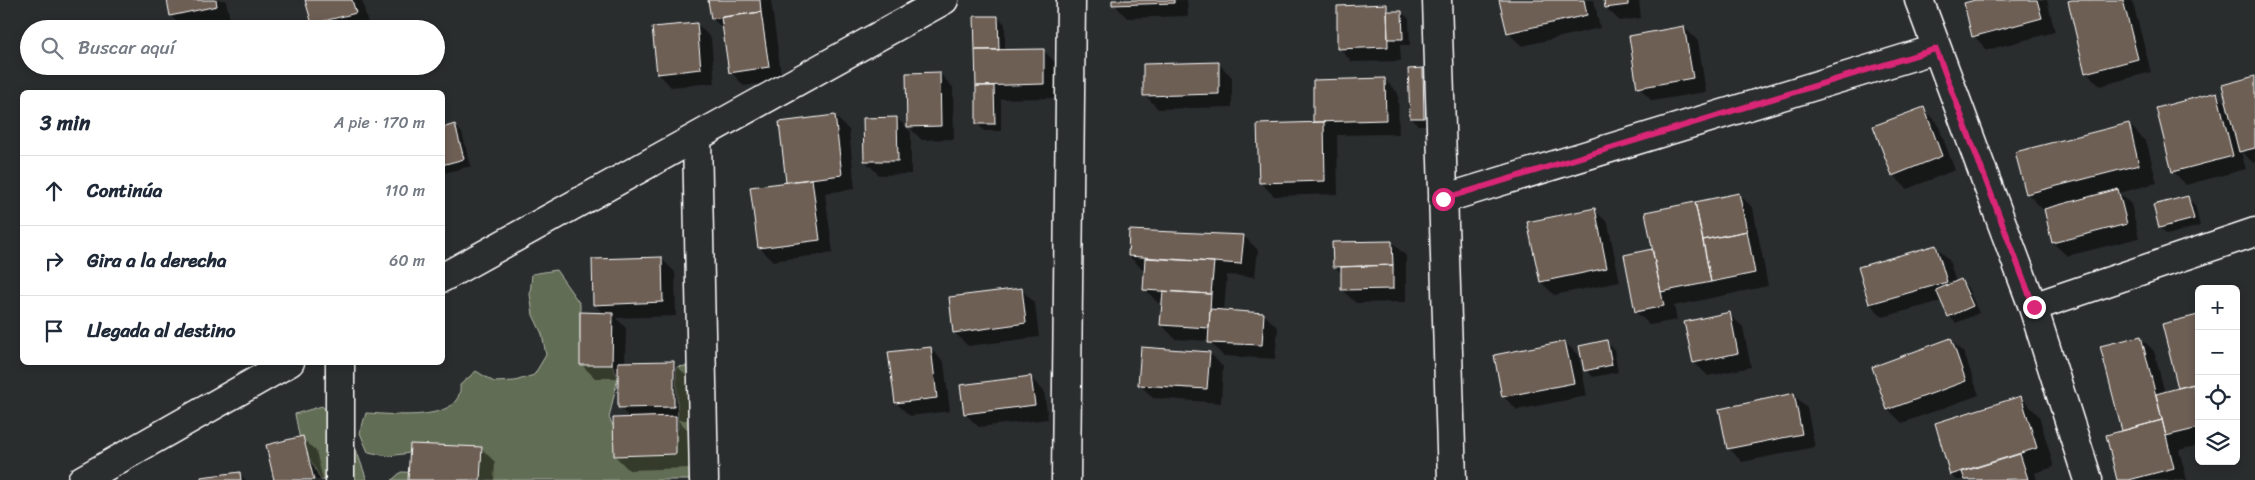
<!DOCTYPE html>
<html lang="es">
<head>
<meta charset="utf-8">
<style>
  body { margin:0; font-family:Sriracha,sans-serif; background:#f6f6f7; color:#1f2937 }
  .controls { position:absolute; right:15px; bottom:15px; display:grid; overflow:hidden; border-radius:8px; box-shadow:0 2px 8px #0003 }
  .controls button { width:45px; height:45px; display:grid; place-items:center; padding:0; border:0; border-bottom:1px solid #e0e1e3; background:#fff; color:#1f2937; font:25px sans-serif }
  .stop { position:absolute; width:15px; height:15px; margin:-11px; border:4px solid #db2777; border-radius:50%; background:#fff }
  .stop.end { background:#db2777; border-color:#fff; box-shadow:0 1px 5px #0008 }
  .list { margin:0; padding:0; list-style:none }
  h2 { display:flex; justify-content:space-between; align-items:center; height:65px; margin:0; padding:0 20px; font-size:21px }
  h2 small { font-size:16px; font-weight:400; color:#747a83 }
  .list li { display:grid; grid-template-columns:32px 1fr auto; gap:15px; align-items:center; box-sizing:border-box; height:70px; padding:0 20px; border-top:1px solid #e0e1e3 }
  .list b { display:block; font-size:19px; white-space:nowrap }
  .list em { font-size:16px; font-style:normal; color:#747a83 }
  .icon { flex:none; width:28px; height:28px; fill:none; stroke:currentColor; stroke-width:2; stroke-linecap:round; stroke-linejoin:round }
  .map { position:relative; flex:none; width:2255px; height:480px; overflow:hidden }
  .search { position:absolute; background:#fff; box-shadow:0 2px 8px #0003; left:20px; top:20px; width:425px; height:55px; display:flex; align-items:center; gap:12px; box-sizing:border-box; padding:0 18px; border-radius:28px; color:#747a83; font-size:19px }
  .panel { position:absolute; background:#fff; box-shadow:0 2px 8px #0003; left:20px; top:90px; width:425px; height:275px; border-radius:8px }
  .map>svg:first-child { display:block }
  .green { fill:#626d54; stroke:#b0b6aa }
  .shadow { fill:#0007 }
  .building { fill:#6e5f54; stroke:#fff }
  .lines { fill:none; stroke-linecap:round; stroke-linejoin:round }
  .minor-casing { stroke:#fff; stroke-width:31 }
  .minor { stroke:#2a2d2e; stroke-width:28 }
  .route { stroke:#db2777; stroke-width:6 }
</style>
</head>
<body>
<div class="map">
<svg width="2255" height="480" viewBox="0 0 2255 480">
  <rect width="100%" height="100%" fill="#2a2d2e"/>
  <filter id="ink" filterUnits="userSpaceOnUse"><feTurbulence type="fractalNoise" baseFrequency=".02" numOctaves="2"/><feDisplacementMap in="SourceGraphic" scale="10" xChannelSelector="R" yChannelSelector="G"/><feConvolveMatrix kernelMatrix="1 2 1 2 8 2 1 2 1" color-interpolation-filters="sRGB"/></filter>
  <g filter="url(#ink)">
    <path class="green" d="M556,270L580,304V340L589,358L612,365L618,377L609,418L626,449L666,446L678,428L676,367L696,365L702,480H392L401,472L462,474L430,450L389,456L368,452L360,433L366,413C391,414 463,424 460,385L476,371L494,382L515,381L534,375L546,355L542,334L533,315L530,294L532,274Z
      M322,406L354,444L367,480H321L300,440L295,414Z"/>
    <path class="shadow" d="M168,0H226L230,20L184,29L171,16Z
      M307,0H362L369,27L361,29H318L313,24Z
      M710,0H771L782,81L744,86L731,72L725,31L712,18Z
      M1113,0H1187L1188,16L1127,18L1114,4Z
      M1500,0H1594L1600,28L1522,46L1508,33Z
      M1605,0H1639L1641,18L1620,21L1606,8Z
      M1980,0H2047L2055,32L1987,50L1974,36Z
      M2077,0H2130L2133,3L2151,72L2100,86L2086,72Z
      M1386,6L1393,12H1402L1409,19L1410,45H1400L1401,61L1352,62L1339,48Z
      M998,17L1005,24V51L1043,50L1057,64V98L1001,99V131H984L977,123L976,52Z
      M697,24L711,38L715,83L671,87L658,73Z
      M1684,27L1698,41L1706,92L1652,101L1639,87Z
      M1218,63L1232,77V107L1158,109L1145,95Z
      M1423,69L1430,77L1431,125H1418L1411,118Z
      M939,73L953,87L954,139L922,140L908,126Z
      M2255,78V164L2241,152L2246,169L2186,185L2173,171L2216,94L2229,106Z
      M1384,79L1398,93L1399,134L1337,135L1338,194L1274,196L1260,182L1315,123L1314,81Z
      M1923,109L1937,122L1955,170L1907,189L1893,175Z
      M835,116L849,130L855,189L825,193L833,253L773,261L759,247L787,183L780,124Z
      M897,118L911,132V174L879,175L865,161Z
      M2129,124L2147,143L2157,183L2119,193L2131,204L2139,238L2067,256L2053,243L2045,212L2027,193Z
      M455,125L462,133L471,166L444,173L442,129Z
      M1739,194L1753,208L1768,286L1674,306L1677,320L1650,325L1636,312L1625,256L1654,250L1647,213Z
      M2187,198L2195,205L2200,226L2167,235L2160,228Z
      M1594,210L1608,223L1620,282L1554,295L1541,282Z
      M1130,232L1244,236L1258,250L1255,277L1227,275L1224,311L1264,314L1278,328L1275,359L1223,356L1209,341L1175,339L1162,325L1163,303H1158L1145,289L1146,270H1143L1129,256Z
      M1392,242L1406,256V302L1356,303L1342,290V274L1334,266Z
      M1936,246L1949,260L1956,283L1961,281L1968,288L1979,313L1956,323L1949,316L1942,301L1883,317L1870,304Z
      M661,258L675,272L676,316L616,318L626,328L625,363L673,362L687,376V420H678L689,431L690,468L629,470L615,456L631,419L619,407V378H595L581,364L604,314L594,304Z
      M1021,289L1035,303L1039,337L968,346L954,332Z
      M1729,314L1743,327L1751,367L1708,376L1694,362Z
      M2198,316L2199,445L2179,450L2187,480H2118L2123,432L2140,337L2154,351L2165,393L2179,389L2164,325Z
      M1950,339L1964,353L1979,395L1902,423L1888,409Z
      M1565,342L1579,356L1587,396L1517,410L1503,396Z
      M1607,342L1614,349L1618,372L1593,377L1586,370Z
      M930,348L944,362L950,411L910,416L896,403Z
      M1210,353L1223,367L1221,403L1153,398L1140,385Z
      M1031,378L1044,391L1048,419L979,427L965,414Z
      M1794,395L1807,408L1815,447L1742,462L1729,448Z
      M2021,397L2039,416L2054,467L2035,473L2037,480H1957L1951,475L1936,424Z
      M302,438L316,451L323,480H276Z
      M481,448L495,462L494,480H409Z
      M239,474L246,480H202Z"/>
    <path class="building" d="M167,0H216L217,6L170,16Z
      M305,0H352L356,13L312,24Z
      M708,0H760L761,12L711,19Z
      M1112,0H1174V3L1112,5Z
      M1499,0H1584L1587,15L1507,33Z
      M1604,0H1628V5L1605,8Z
      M1975,0H2037L2042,18L1972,37L1964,3Z
      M2072,0H2123L2138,59L2085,73L2068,1Z
      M1387,4L1388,47L1337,49V6Z
      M1387,11H1402L1403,39H1388Z
      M761,12L769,67L729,73L721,17Z
      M974,16H998L999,50H975Z
      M697,23L701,69L657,74L652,27Z
      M1684,26L1693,78L1637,88L1629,36Z
      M1044,49V84L976,86L975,50Z
      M1219,62V94L1143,96V64Z
      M1423,68L1424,118H1410L1408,69Z
      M940,72L941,126L907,127L906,73Z
      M2255,76V148L2239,152L2222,85Z
      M1385,78L1386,120L1313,122V80Z
      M976,86H994L995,124H976Z
      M2217,92L2233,156L2172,172L2156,108Z
      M1924,107L1942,156L1892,176L1873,126Z
      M835,115L842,175L786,182L779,122Z
      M897,117L898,161H864L863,118Z
      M1324,122L1325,181L1259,183L1257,124Z
      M2129,123L2139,165L2026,194L2015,152Z
      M455,124L464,159L442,165V128Z
      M812,179L820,240L758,248L750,187Z
      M2118,189L2127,224L2052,243L2044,209Z
      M1739,193L1747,231L1703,240L1695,202Z
      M2188,196L2194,219L2159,228L2153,205Z
      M1695,202L1711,282L1661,292L1645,212Z
      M1595,208L1607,268L1540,282L1527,222Z
      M1129,230L1244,235L1241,264L1128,256Z
      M1747,231L1755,273L1711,282L1703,240Z
      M1392,241L1393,265L1333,267L1332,242Z
      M1936,245L1947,282L1869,304L1858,267Z
      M1652,249L1664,306L1635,312L1624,255Z
      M662,257L663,302L593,305L592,259Z
      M1145,258L1214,262L1211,294L1143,290Z
      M1393,265V289L1341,290V267Z
      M1961,279L1973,306L1948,317L1936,290Z
      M1022,288L1026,323L953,333L949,297Z
      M1163,291L1211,294L1209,328L1160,325Z
      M1210,309L1264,313L1262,345L1208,343Z
      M580,312L613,313L612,365H580Z
      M1730,312L1738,353L1693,363L1684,322Z
      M2198,315L2199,383L2178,388L2162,324Z
      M2141,336L2162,420L2122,431L2100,346Z
      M1951,338L1966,381L1887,410L1872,367Z
      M1607,340L1612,365L1584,371L1579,346Z
      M1565,341L1574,383L1502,397L1494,355Z
      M931,347L937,398L895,403L888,352Z
      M1141,347L1210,352L1207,389L1138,385Z
      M674,361V407L618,408V362Z
      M1031,376L1035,405L964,414L960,385Z
      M2193,384L2199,408V428L2166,436L2156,394Z
      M1794,393L1802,434L1727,449L1719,409Z
      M2021,396L2037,448L1950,475L1935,423Z
      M676,416V454L614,456L613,418Z
      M2162,420L2174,468L2129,480H2117L2106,435Z
      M303,436L314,480H274L266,445Z
      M410,444L482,447L480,480H408Z
      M2020,454L2028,479L1965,480L1962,472Z
      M240,472L241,480H201V477Z"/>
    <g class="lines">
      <defs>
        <path id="minor" d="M1437,0L1452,480
          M1919,0L2033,307L2088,480
          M697,137L704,480
          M1443,199L1936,49
          M442,278L944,0
          M2033,307L2255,232
          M340,362V480
          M82,480L290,362
          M1066,480L1071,0"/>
      </defs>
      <use href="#minor" class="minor-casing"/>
      <use href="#minor" class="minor"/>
    </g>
  </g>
  <g class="lines" filter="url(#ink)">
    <path class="route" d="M1443,199L1936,49L2034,307"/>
  </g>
</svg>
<div class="controls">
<button>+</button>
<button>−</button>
<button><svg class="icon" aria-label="locate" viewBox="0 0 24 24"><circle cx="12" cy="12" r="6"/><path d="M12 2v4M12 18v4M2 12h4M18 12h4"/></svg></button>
<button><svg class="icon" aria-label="layers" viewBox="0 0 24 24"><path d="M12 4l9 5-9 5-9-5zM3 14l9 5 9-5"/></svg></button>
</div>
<div class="stop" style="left:1443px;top:199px"></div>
<div class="stop end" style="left:2034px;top:307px"></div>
<div class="search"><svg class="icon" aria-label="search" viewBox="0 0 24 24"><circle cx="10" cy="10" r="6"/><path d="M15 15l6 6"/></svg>Buscar aquí</div>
<section class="panel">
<h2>3 min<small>A pie · 170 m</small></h2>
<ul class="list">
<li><svg class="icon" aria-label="ahead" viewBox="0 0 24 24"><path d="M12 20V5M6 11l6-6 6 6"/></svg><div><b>Continúa</b></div><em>110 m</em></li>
<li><svg class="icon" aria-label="right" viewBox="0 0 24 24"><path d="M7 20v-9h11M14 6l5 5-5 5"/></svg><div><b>Gira a la derecha</b></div><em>60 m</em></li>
<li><svg class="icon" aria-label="arrive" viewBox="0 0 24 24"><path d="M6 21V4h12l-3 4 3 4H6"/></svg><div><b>Llegada al destino</b></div></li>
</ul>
</section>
</div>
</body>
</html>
